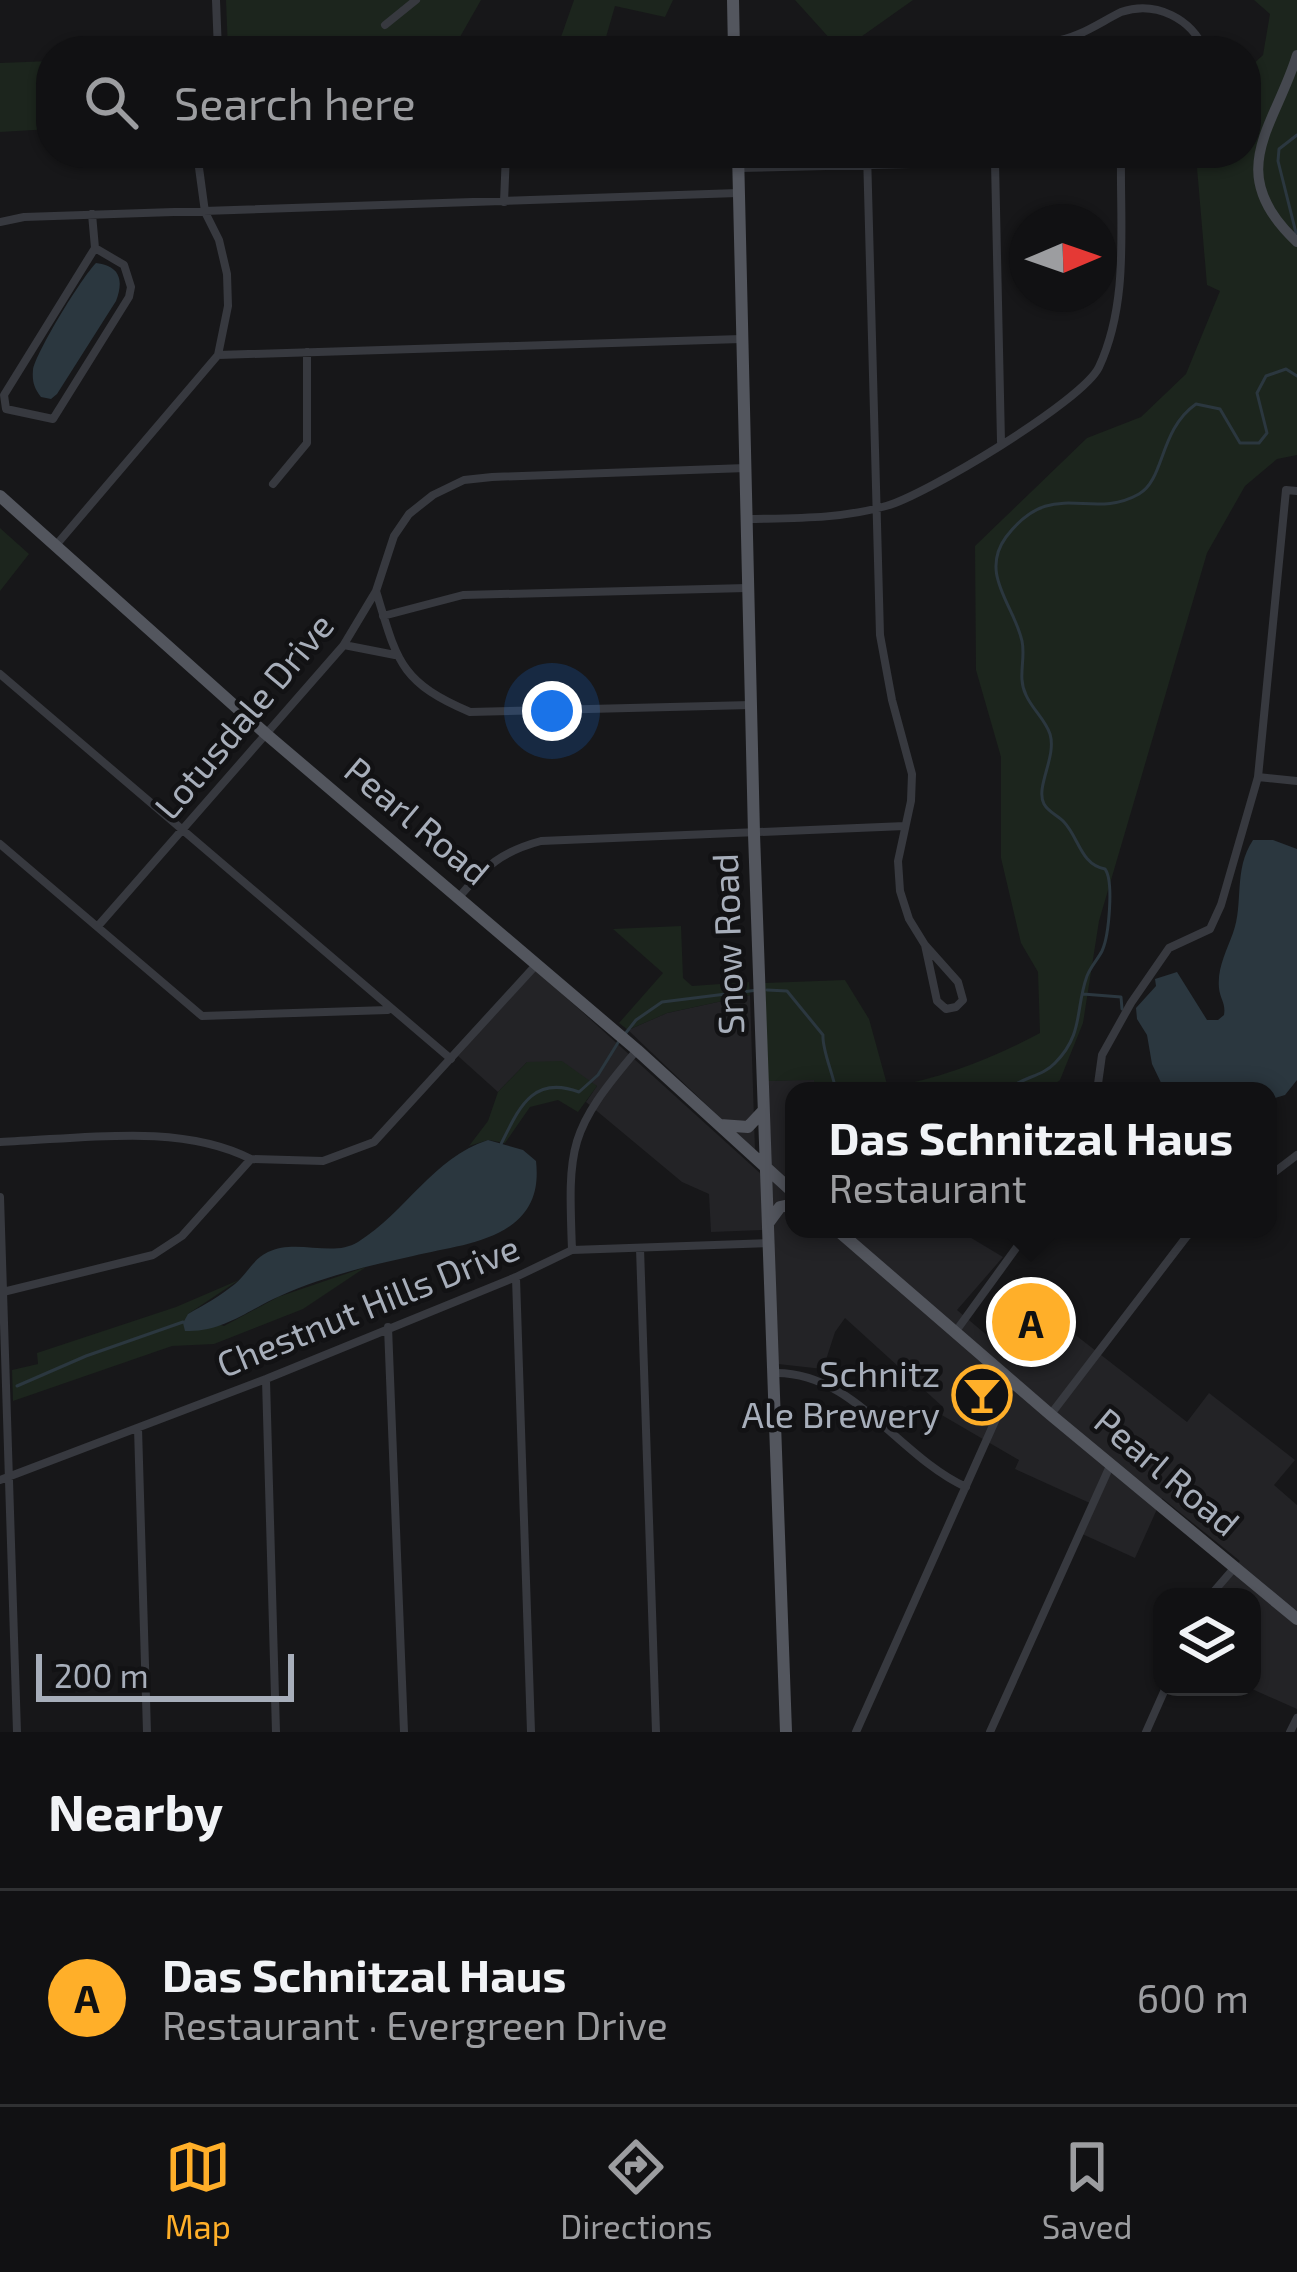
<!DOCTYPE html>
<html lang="en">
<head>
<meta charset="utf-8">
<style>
  body { margin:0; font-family:"Exo 2",sans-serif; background:#1a1a1c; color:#f1f3f6 }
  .controls { position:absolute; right:36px; bottom:36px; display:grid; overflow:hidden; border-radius:24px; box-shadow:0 3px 9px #0004 }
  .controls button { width:108px; height:108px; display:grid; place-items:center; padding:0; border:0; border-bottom:3px solid #303133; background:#111113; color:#f1f3f6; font:60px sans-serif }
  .compass { position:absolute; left:1009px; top:204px; width:108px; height:108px; border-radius:50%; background:#111113; box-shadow:0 3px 9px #0004; rotate:88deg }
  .scale { position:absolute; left:36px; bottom:30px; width:258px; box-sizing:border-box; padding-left:12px; border:6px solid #a7aeba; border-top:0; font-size:33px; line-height:42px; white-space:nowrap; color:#a7aeba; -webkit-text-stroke:9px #121214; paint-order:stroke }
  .you { position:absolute; left:552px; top:711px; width:42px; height:42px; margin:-30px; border:9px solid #fff; border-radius:50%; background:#1a73e8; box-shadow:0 0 0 18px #1a73e833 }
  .badge { display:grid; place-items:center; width:78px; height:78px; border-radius:50%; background:#ffaf29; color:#111; font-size:39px; font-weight:700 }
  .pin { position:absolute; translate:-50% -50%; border:6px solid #fff; box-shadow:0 3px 12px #0006 }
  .popup { position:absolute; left:785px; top:1082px; width:492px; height:156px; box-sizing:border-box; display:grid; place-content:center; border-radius:24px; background:#111113; filter:drop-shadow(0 3px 9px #0005); font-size:39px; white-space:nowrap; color:#9c9da0 }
  .popup b { font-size:45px; color:#f1f3f6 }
  .popup::after { content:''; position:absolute; left:50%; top:100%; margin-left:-24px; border:24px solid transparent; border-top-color:#111113 }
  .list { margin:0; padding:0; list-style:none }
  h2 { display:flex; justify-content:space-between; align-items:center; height:156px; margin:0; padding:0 48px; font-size:51px }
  h2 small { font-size:39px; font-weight:400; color:#9c9da0 }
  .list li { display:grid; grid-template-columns:78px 1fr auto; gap:36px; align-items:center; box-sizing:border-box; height:216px; padding:0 48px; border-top:3px solid #303133 }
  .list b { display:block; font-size:45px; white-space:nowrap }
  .list p { margin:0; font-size:39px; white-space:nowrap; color:#9c9da0 }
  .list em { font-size:39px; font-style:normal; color:#9c9da0 }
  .icon { flex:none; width:66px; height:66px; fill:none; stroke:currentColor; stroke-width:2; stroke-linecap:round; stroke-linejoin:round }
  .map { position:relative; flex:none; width:1297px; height:1732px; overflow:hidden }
  .search { position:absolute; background:#111113; box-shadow:0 3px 9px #0004; left:36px; right:36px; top:36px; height:132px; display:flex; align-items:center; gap:30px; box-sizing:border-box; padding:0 42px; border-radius:48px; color:#9c9da0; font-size:45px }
  .sheet { height:372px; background:#111113 }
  nav { display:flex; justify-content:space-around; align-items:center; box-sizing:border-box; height:168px; border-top:3px solid #303133; background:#111113; font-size:33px; color:#9c9da0 }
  nav a { display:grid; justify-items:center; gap:6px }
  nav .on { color:#ffaf29 }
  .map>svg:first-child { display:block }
  .built { fill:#232326 }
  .green { fill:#1c251d }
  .water { fill:#2b373f }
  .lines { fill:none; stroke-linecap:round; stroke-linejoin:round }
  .stream { stroke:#2b373f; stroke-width:3 }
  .street { stroke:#37393f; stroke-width:8 }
  .secondary { stroke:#45484f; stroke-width:10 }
  .primary { stroke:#53565e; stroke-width:12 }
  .labels { text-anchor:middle; stroke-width:9; stroke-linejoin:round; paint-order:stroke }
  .street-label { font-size:36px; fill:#a7aeba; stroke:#121214 }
  .poi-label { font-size:36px; fill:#a7aeba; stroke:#121214; text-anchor:end }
</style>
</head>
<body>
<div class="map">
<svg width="1297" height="1732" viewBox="0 0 1297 1732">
  <rect width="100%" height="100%" fill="#171719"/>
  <path class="built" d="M536,970L761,1174L763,1230L711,1232L709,1194L682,1182L586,1102L597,1086L527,1062L498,1092L458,1056Z
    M750,995L755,1151L628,1030L667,1013Z
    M815,1079V1091H794V1229H965L963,1233L1003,1257L957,1310L995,1342L1040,1277L1068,1299L1055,1319L1187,1422L1209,1393L1295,1460L1274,1485L1297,1505V1709L1252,1689L1261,1669L1252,1664V1597H1209L1240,1561L1162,1498L1135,1558L1080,1533L1092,1504L1015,1469L1019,1460L940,1414L943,1407L845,1318L835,1332L823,1369L778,1364L768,1081Z"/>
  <path class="green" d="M226,0H481L452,51H228Z
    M574,0H673L665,17L615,6L602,51H580L561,37Z
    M795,0H913L841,51Z
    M1254,0H1297V455L1277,459L1245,486L1207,553L1099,921L1083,1023L1060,1080L1046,1091H815L814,1080L768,1081L765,983L845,980L869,1019L888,1088C944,1077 991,1059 1040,1033L1038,972L1021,943L1001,858V757L976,670L975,546L1087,438L1141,417L1186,374L1220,291L1207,285L1196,156L1190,153H1246V71L1263,55L1270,14Z
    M51,61V129L0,132V63Z
    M0,528L29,554L0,591Z
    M681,926L683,978L692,986L749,982L750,995L667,1013L628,1030L619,1023L663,973L613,929Z
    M562,1061L597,1086L578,1112L558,1100L530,1107L505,1143L488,1140L469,1146L488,1121L498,1092L527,1062Z
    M366,1267L303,1309L214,1344L172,1346L13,1401L12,1370L38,1364L37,1353L176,1307L239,1280L188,1314L224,1326L278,1297Z"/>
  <path class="water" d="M96,263C120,266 124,280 116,301L57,394L51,399L41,397C34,388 32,381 33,370C36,352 82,277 96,263Z
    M1253,840H1273L1297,849V1080L1285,1095L1268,1100V1091H1165L1152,1064L1147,1035L1137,1019L1136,1008L1156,986L1155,979L1177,972L1207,1020H1218L1224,1015C1226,1003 1220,999 1219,988C1217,968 1227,950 1233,933C1244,904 1233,870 1253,840Z
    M488,1140L523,1150L536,1161C539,1188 533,1210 510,1226C482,1245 445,1248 413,1256C367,1266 322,1277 280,1296C248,1310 222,1333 185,1331L183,1323L188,1314C204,1305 220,1296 235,1284C247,1274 253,1259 268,1252C297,1238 332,1258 358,1242C406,1212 433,1158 488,1140Z"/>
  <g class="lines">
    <path class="stream" d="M1296,233L1278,161L1279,149L1297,135
      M767,990L787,991L823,1035C822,1050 833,1073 836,1091
      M1083,994L1121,997L1122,1009
      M625,1034L636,1020L662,1002L758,990
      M1006,1091C1021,1077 1042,1077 1055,1063C1084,1034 1075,1009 1087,976C1091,966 1098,959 1102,951C1109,936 1114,881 1105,869C1081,865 1079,838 1064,822C1058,815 1049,813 1044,804C1035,787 1057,757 1050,734C1045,719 1032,709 1026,695C1017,677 1026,659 1022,641C1014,605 979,574 1006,537C1052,476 1090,522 1139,494C1165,479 1159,430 1196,404L1220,409L1240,443H1259L1267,433L1257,393L1266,376L1286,369L1297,376
      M501,1144C518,1111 531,1074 579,1092L598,1075L619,1041
      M17,1386L86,1356L183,1322"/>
    <path class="street" d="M216,0L218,51
      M385,25L416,0
      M929,51C968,38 1011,47 1051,42C1079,38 1097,24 1121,12C1156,0 1192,19 1205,51
      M867,153L880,635L892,700L912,774L911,801L898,861L900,891L909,919L925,945L937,1001L946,1009L956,1007L963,1000L958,982L925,945
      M995,162L1001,442
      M738,168L1121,159L1153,153
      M504,202L506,153
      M92,214L95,248L4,395L6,409L53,419L129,297L131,287L124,265L95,248
      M0,222L24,217L738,193
      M218,355L741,339
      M273,484L307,443V352
      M749,519C795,518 841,519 886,506C924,496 1083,401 1099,367C1129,302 1120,229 1121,159
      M57,544L218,355L228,306L227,274L219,240L205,212L197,153
      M376,591C397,660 399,682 470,712L751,705
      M383,616L463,595L747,588
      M344,645L395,655
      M0,674L451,1059
      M1258,777L1297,781
      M0,844L202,1016L388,1010
      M460,896C484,867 503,851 541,841L905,826
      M98,926L343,646L376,591L394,536L409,514L433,495L464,480L492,477L746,468
      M1097,1091L1102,1055L1131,1003L1169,948L1210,929L1221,905L1258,777L1286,490L1297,491
      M0,1142C81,1139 179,1122 251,1159
      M1268,1177L1297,1155
      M0,1197L17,1732
      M640,1248L656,1732
      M572,1250C568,1145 568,1131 637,1050
      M516,1278L531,1732
      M3,1292L153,1255L182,1236L251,1159L323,1161L374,1142L536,965
      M388,1327L404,1732
      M956,1331L1030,1229
      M774,1373C853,1371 898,1456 966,1487
      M266,1380L276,1732
      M1051,1414L1187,1236L1196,1229
      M138,1428L147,1732
      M0,1480L266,1379L516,1277L572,1250L768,1243
      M1209,1597L1235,1567
      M856,1732L1012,1383
      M990,1732L1110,1466
      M1146,1732L1166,1687
      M1290,1732L1297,1718"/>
    <path class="secondary" d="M1297,55C1275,127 1222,172 1297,242"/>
    <path class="primary" d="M733,0L734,51
      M738,153L754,834L786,1732
      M0,496L266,734L637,1050L794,1193
      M720,1125L748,1127L763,1111
      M769,1222L780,1207L794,1204
      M836,1229L1051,1415L1297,1619"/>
  </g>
  <defs>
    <symbol id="bar-ring" viewBox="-11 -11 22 22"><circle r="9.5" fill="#121214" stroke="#ffaf29" stroke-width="1.5"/><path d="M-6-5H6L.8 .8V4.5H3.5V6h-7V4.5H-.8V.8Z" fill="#ffaf29"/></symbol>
  </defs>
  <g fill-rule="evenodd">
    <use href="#bar-ring" x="949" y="1362" width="66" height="66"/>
  </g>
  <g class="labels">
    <g class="street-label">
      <text transform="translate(244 716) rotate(-50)" y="13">Lotusdale Drive</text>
      <text transform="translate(417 821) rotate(40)" y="13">Pearl Road</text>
      <text transform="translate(728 944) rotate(-92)" y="13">Snow Road</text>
      <text transform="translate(368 1306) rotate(-22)" y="13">Chestnut Hills Drive</text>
      <text transform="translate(1167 1472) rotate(40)" y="13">Pearl Road</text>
    </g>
    <g class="poi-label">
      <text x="940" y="1387">Schnitz<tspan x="940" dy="41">Ale Brewery</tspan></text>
    </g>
  </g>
</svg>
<div class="controls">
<button><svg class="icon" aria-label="layers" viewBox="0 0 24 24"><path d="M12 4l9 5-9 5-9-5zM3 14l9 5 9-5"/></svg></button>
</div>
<svg class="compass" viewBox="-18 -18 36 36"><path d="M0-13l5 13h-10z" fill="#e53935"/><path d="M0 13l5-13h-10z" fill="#9c9da0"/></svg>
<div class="scale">200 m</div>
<div class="you"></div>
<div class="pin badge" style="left:1031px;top:1322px">A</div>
<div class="popup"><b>Das Schnitzal Haus</b>Restaurant</div>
<div class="search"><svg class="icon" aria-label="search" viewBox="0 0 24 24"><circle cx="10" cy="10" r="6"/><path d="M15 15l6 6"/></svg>Search here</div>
</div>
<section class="sheet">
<h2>Nearby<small></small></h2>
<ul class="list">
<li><span class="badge">A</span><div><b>Das Schnitzal Haus</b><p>Restaurant · Evergreen Drive</p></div><em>600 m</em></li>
</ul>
</section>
<nav>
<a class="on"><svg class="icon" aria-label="map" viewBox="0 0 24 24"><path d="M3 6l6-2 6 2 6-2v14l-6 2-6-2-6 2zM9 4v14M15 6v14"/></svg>Map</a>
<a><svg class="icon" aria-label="directions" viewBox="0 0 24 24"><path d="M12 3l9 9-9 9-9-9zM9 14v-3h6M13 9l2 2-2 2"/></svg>Directions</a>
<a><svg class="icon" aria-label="saved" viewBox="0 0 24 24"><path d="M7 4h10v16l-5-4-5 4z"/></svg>Saved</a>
</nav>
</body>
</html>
